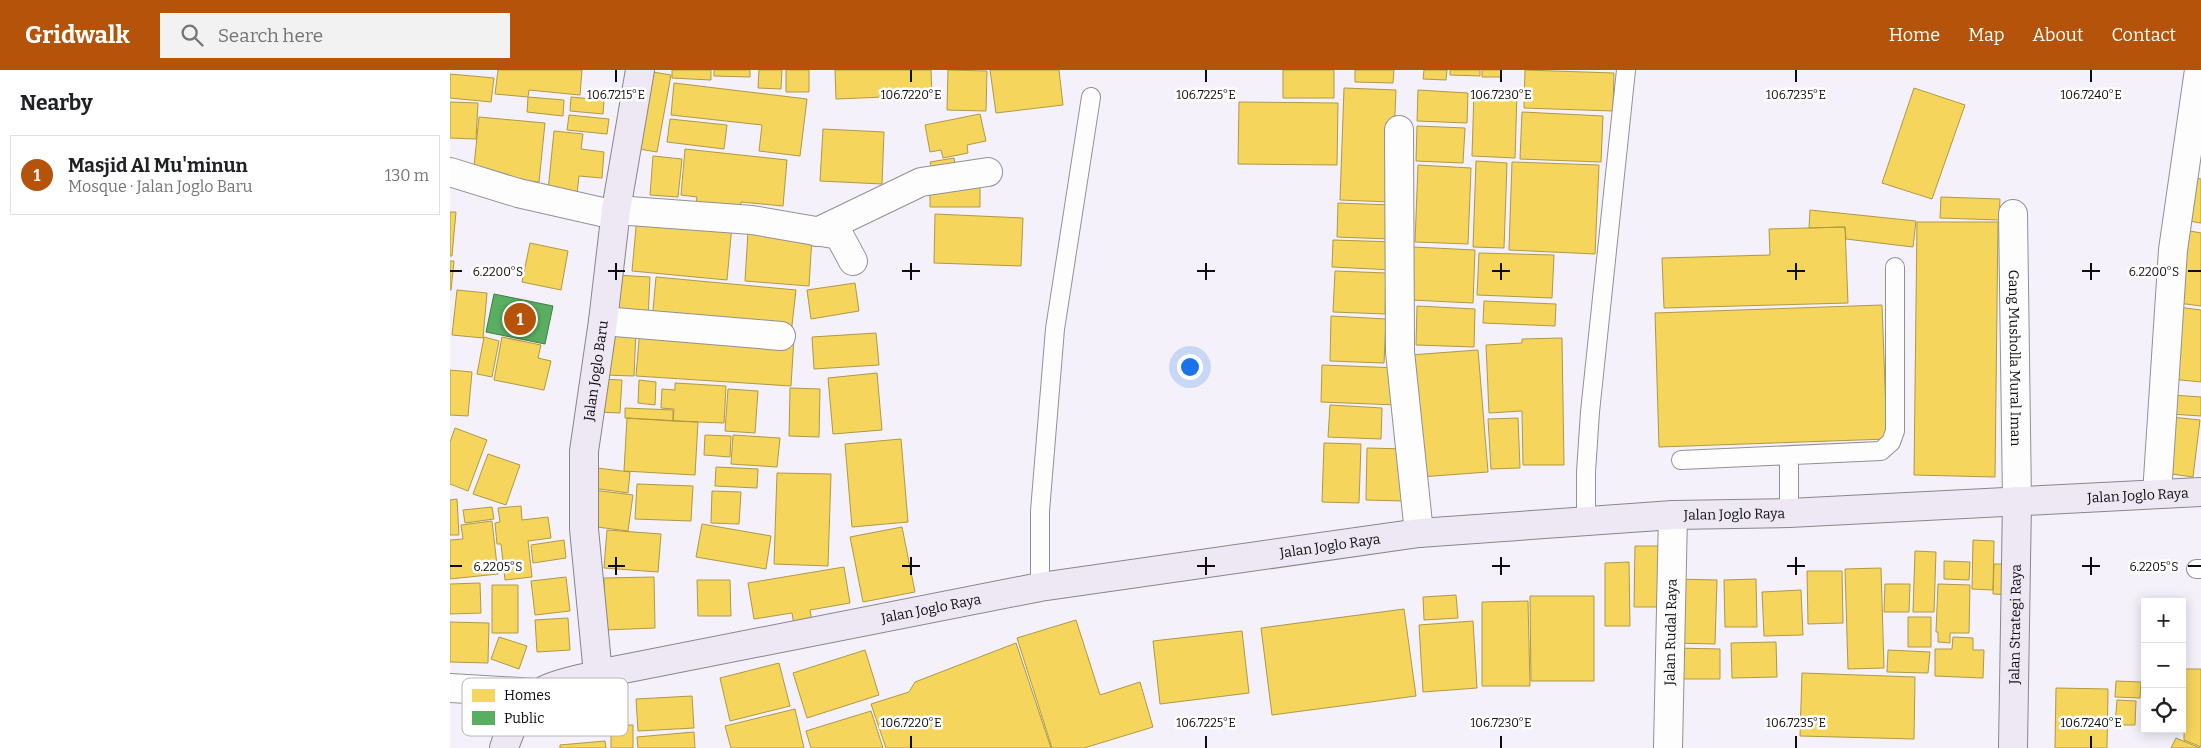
<!DOCTYPE html>
<html lang="en">
<head>
<meta charset="utf-8">
<style>
  body { margin:0; font-family:Bitter,serif; background:#f2f2f2; color:#202124 }
  .controls { position:absolute; right:15px; bottom:15px; display:grid; overflow:hidden; border-radius:0px; box-shadow:0 2px 12px #0003 }
  .controls button { width:45px; height:45px; display:grid; place-items:center; padding:0; border:0; border-bottom:1px solid #e0e0e0; background:#fff; color:#202124; font:25px sans-serif }
  .you { position:absolute; left:739px; top:296px; width:18px; height:18px; margin:-12px; border:4px solid #fff; border-radius:50%; background:#1a73e8; box-shadow:0 0 0 8px #1a73e833 }
  .badge { display:grid; place-items:center; width:32px; height:32px; border-radius:50%; background:#b45309; color:#fff; font-size:16px; font-weight:700 }
  .pin { position:absolute; translate:-50% -50%; border:2px solid #fff; box-shadow:0 1px 5px #0006 }
  .list { margin:0; padding:0; list-style:none }
  h2 { display:flex; justify-content:space-between; align-items:center; height:65px; margin:0; padding:0 20px; font-size:21px }
  h2 small { font-size:16px; font-weight:400; color:#757577 }
  .list li { display:grid; grid-template-columns:32px 1fr auto; gap:15px; align-items:center; box-sizing:border-box; height:80px; margin:0 10px 10px; padding:0 10px; border:1px solid #e0e0e0; border-radius:0px }
  .list b { display:block; font-size:19px; white-space:nowrap }
  .list p { margin:0; font-size:16px; white-space:nowrap; color:#757577 }
  .list em { font-size:16px; font-style:normal; color:#757577 }
  .icon { flex:none; width:28px; height:28px; fill:none; stroke:currentColor; stroke-width:2; stroke-linecap:round; stroke-linejoin:round }
  .map { position:relative; flex:none; width:1751px; height:678px; overflow:hidden }
  header { display:flex; align-items:center; gap:30px; box-sizing:border-box; height:70px; padding:0 25px; background:#b45309; color:#fff }
  header strong { font-size:24px }
  nav { display:flex; gap:28px; margin-inline-start:auto; font-size:18px }
  .search { width:350px; height:45px; background:#f2f2f2; display:flex; align-items:center; gap:12px; box-sizing:border-box; padding:0 18px; border-radius:0px; color:#757577; font-size:19px }
  main { display:flex }
  aside { flex:1; background:#fff }
  .map>svg:first-child { display:block }
  .homes { fill:#f6d55c; stroke:#b09944 }
  .public { fill:#5aae61; stroke:#437e48 }
  .lines { fill:none; stroke-linecap:round; stroke-linejoin:round }
  .lane-casing { stroke:#919094; stroke-width:20 }
  .street-casing { stroke:#919094; stroke-width:30 }
  .secondary-casing { stroke:#88868b; stroke-width:30 }
  .lane { stroke:#fdfdfe; stroke-width:18 }
  .street { stroke:#fdfdfe; stroke-width:28 }
  .secondary { stroke:#eee8f5; stroke-width:28 }
  .ticks { fill:none; stroke:#0d0d0d; stroke-width:2 }
  .labels { text-anchor:middle; stroke-width:5; stroke-linejoin:round; paint-order:stroke }
  .street-label { font-size:14px; fill:#0d0d0d; stroke:#fff }
  .key { fill:#fff; stroke:#b6b6b6; stroke-width:1 }
  .key-label { font-size:14px; fill:#0d0d0d }
  .ticks-label { font-size:12px; text-anchor:middle; fill:#0d0d0d; stroke:#fff; stroke-width:5; stroke-linejoin:round; paint-order:stroke }
</style>
</head>
<body>
<header>
<strong>Gridwalk</strong>
<div class="search"><svg class="icon" aria-label="search" viewBox="0 0 24 24"><circle cx="10" cy="10" r="6"/><path d="M15 15l6 6"/></svg>Search here</div>
<nav><a>Home</a><a>Map</a><a>About</a><a>Contact</a></nav>
</header>
<main>
<aside>
<h2>Nearby<small></small></h2>
<ul class="list">
<li><span class="badge">1</span><div><b>Masjid Al Mu'minun</b><p>Mosque · Jalan Joglo Baru</p></div><em>130 m</em></li>
</ul>
</aside>
<div class="map">
<svg width="1751" height="678" viewBox="0 0 1751 678">
  <rect width="100%" height="100%" fill="#f4f1fb"/>
  <path class="homes" d="M48,0H132L130,25L79,20L78,27L45,24Z
    M222,0H261V10L222,8Z
    M264,0H300V7L264,6Z
    M309,0H332L331,19L308,18Z
    M336,0H359V22H336Z
    M385,0H481L482,25L386,29Z
    M498,0L537,1L536,41L497,40Z
    M540,0H609L613,35L546,43Z
    M833,0H884V28H833Z
    M905,0H944L943,13L905,12Z
    M974,0H997L996,10L973,9Z
    M1000,0H1030V6L1000,5Z
    M1032,0H1051V7H1032Z
    M1075,0L1164,3L1163,41L1074,38Z
    M203,2L221,5L207,82L189,79Z
    M0,4L44,8L41,32L0,28Z
    M224,13L357,29L350,86L309,81L312,55L221,45Z
    M894,18L946,20L941,132L890,130Z
    M1464,18L1515,35L1482,129L1432,113Z
    M968,20L1018,23L1017,53L967,51Z
    M1024,22L1067,24L1065,88L1022,86Z
    M78,27L114,30L113,46L77,42Z
    M121,27L154,30L153,44L120,41Z
    M0,32L28,33L26,69L0,68Z
    M789,32L888,33L887,95L788,94Z
    M1072,42L1153,46L1151,92L1070,89Z
    M530,44L536,71L517,75L518,83L493,88L491,80L480,82L475,55Z
    M119,45L159,49L157,64L117,60Z
    M29,47L95,53L89,112L23,106Z
    M220,49L277,55L274,79L217,72Z
    M967,56L1015,58L1013,93L966,91Z
    M373,59L434,62L432,114L370,111Z
    M104,61L133,64L131,79L154,82L152,108L129,106L127,124L98,121Z
    M235,79L337,90L333,136L291,132L289,147L245,141L247,127L231,125Z
    M203,86L232,89L228,127L200,125Z
    M504,88L507,104L484,108L480,92Z
    M1026,91L1057,93L1054,178L1023,177Z
    M1062,92L1149,95L1145,184L1059,180Z
    M968,95L1021,98L1018,174L965,172Z
    M1740,107L1751,109V153L1733,150Z
    M480,112H530V137H480Z
    M1491,127L1550,129L1549,150L1490,148Z
    M888,133L941,135L940,169L887,167Z
    M1360,140L1466,151L1463,177L1396,169L1395,157L1359,158Z
    M0,142H6L2,186H0Z
    M485,144L573,148L571,196L484,193Z
    M187,147L282,155L277,210L182,201Z
    M1467,152H1548L1545,407L1464,405Z
    M1395,157L1398,233L1214,238L1212,188L1320,185L1319,159Z
    M1740,161L1751,163V236L1728,233Z
    M298,162L362,167L359,216L295,211Z
    M883,170L946,172L944,200L882,197Z
    M80,173L118,181L111,220L72,212Z
    M963,177L1025,180L1023,233L961,230Z
    M1029,183L1104,185L1102,228L1027,225Z
    M0,191H4L1,220H0Z
    M885,201L936,203L935,244L883,242Z
    M164,205L200,207L198,249L162,247Z
    M206,207L346,220L341,264L202,251Z
    M405,213L409,241L361,249L357,220Z
    M7,220L37,223L33,268L2,265Z
    M1034,231L1106,234L1105,256L1033,253Z
    M1432,235L1437,369L1209,377L1205,243Z
    M967,236L1025,239L1024,277L966,275Z
    M1728,237L1751,240V312L1721,309Z
    M881,246L936,249L934,293L880,291Z
    M190,258L344,267L341,316L186,306Z
    M155,259L186,260L184,306L153,305Z
    M426,263L429,295L364,299L362,267Z
    M34,267L49,271L42,307L27,304Z
    M52,267L91,275L88,288L101,291L94,320L44,310Z
    M1112,268L1114,395H1073L1072,341L1039,343L1036,275L1072,273V269Z
    M1028,280L1038,402L970,407L960,285Z
    M872,295L949,298L947,335L871,332Z
    M0,300L22,302L18,346L0,345Z
    M427,303L432,360L383,364L378,308Z
    M150,309L172,310L170,343L148,342Z
    M189,310L206,312L205,335L188,333Z
    M225,313L276,316L274,353L223,351L224,339L211,338L212,319L225,320Z
    M340,318L370,319L369,367L339,366Z
    M278,319L308,321L305,363L275,361Z
    M1722,325L1751,327V346L1721,344Z
    M880,335L932,338L931,369L878,367Z
    M175,338L223,340V351L175,348Z
    M1721,347L1750,350L1743,407L1715,403Z
    M177,348L248,352L245,405L174,401Z
    M1068,348L1070,398L1041,399L1038,349Z
    M5,358L37,370L18,421L0,414V372Z
    M255,365L281,366L280,387L254,385Z
    M283,365L330,368L327,397L281,394Z
    M451,369L458,452L402,457L395,374Z
    M874,373L911,374L909,433L872,432Z
    M917,378L956,379L953,431L916,430Z
    M38,384L70,395L56,435L23,424Z
    M139,397L180,402L178,423L136,417Z
    M266,397L308,399L307,418L265,416Z
    M327,403L381,404L378,496L324,494Z
    M187,414L243,416L241,451L185,449Z
    M143,420L183,425L178,461L139,456Z
    M262,421L291,422L289,454L261,453Z
    M7,429L9,465H0V430Z
    M71,436L72,450L98,447L101,468L78,471L82,507L55,510L51,474H47L45,453L50,452L48,438Z
    M42,437L44,449L15,453L13,440Z
    M42,451L48,504L0,509V470L13,469L11,455Z
    M252,454L321,466L316,499L246,487Z
    M452,457L465,522L413,532L400,467Z
    M157,460L211,464L208,502L154,498Z
    M114,470L116,488L83,493L81,475Z
    M1523,470L1544,471L1543,520L1522,519Z
    M1185,476H1219L1218,537H1184Z
    M1465,481L1486,482L1484,542H1463Z
    M1494,491L1520,492L1519,510L1494,509Z
    M1179,492L1180,556H1155V493Z
    M1544,494H1565L1564,525L1543,524Z
    M394,497L400,533L360,540L362,552L344,555L342,543L304,549L298,513Z
    M1431,498L1434,598L1398,599L1395,499Z
    M1357,501H1392L1393,553L1358,554Z
    M116,507L120,541L85,545L81,511Z
    M204,507L205,558L155,560L154,508Z
    M1225,509L1267,510L1265,574L1222,573Z
    M1306,509L1307,557H1275L1274,510Z
    M247,510H280L281,546H248Z
    M30,513L31,543L0,544V514Z
    M1435,514H1460L1459,542H1434Z
    M1488,514L1520,515L1519,563H1500V573L1488,572V562H1486Z
    M42,515H68V563H42Z
    M1351,520L1353,565L1314,566L1312,522Z
    M1006,525L1008,548L974,550L973,527Z
    M1080,526H1144V611H1081Z
    M1078,531L1080,616H1032V532Z
    M954,539L966,626L822,645L811,558Z
    M1458,547H1481V577H1458Z
    M118,548L120,580L87,582L85,550Z
    M626,550L650,625L690,612L703,657L634,678H602L567,568Z
    M1023,551L1027,618L973,622L969,555Z
    M0,552L39,553L38,593L0,592Z
    M792,561L799,623L710,634L703,571Z
    M49,567L77,576L69,599L41,589Z
    M1503,567L1523,568V580H1534L1533,608L1485,606V579H1502Z
    M1326,572L1327,607L1282,608L1281,573Z
    M566,573L601,678H436L421,634L459,622L465,612Z
    M1225,578L1270,579V609H1225Z
    M415,580L429,625L357,648L343,603Z
    M1438,580L1480,582L1478,603L1437,602Z
    M329,593L340,636L280,651L270,608Z
    M1734,599H1751V677L1734,670Z
    M1352,603L1465,607L1464,669L1350,666Z
    M1666,611L1691,612L1690,628L1665,627Z
    M1606,618L1658,619L1657,678H1605Z
    M242,626L244,658L188,661L186,629Z
    M1667,630L1686,631L1685,655H1665Z
    M345,639L354,678H281L275,656Z
    M421,641L433,678H361L356,661Z
    M161,655H183V678H161Z
    M244,662L245,678H188L187,667Z
    M1726,668L1750,678H1721Z
    M155,671L156,678H110V675Z"/>
  <path class="public" d="M44,224L103,236L95,274L36,262Z"/>
  <g class="lines">
    <defs>
      <path id="lane" d="M1339,387V443
        M1231,390L1431,381L1441,372L1445,361V197
        M1136,451V402L1140,342L1176,0
        M1746,499H1751
        M590,517V441L605,259L641,27"/>
      <g id="street">
        <path d="M949,60L950,282L969,463"/>
        <path d="M0,102L68,123L165,145"/>
        <path d="M166,140L302,150L389,165L403,191"/>
        <path id="s1" d="M1563,144L1567,431"/>
        <path d="M367,162L471,112L538,102"/>
        <path d="M153,251L331,266"/>
        <path d="M1707,424L1723,180L1749,0"/>
        <path d="M0,618L87,623"/>
        <path id="s2" d="M1218,678L1223,445"/>
      </g>
      <g id="secondary">
        <path id="s3" d="M148,604L134,459V381L153,251L166,140L190,0"/>
        <path id="s4" d="M54,678C59,661 73,631 89,623C106,613 129,610 148,604L590,517L969,463L1223,445L1339,443L1751,422"/>
        <path id="s5" d="M1563,678L1567,431"/>
      </g>
    </defs>
    <use href="#lane" class="lane-casing"/>
    <use href="#street" class="street-casing"/>
    <use href="#secondary" class="secondary-casing"/>
    <use href="#lane" class="lane"/>
    <use href="#street" class="street"/>
    <use href="#secondary" class="secondary"/>
  </g>
  <path class="ticks" d="M166,0V12M461,0V12M756,0V12M1051,0V12M1346,0V12M1641,0V12M166,193V210M461,193V210M756,193V210M1051,193V210M1346,193V210M1641,193V210M0,201H12M158,201H175M452,201H470M747,201H765M1042,201H1060M1337,201H1355M1632,201H1650M1738,201H1751M166,487V505M461,487V505M756,487V505M1051,487V505M1346,487V505M1641,487V505M0,496H12M158,496H175M452,496H470M747,496H765M1042,496H1060M1337,496H1355M1632,496H1650M1738,496H1751M461,666V678M756,666V678M1051,666V678M1346,666V678M1641,666V678"/>
  <g class="labels">
    <g class="street-label">
      <text dy="5" stroke="none"><textPath href="#s1" startOffset="144">Gang Musholla Mural Iman</textPath></text>
      <text dy="5" stroke="none"><textPath href="#s3" startOffset="305">Jalan Joglo Baru</textPath></text>
      <text dy="5" stroke="none"><textPath href="#s4" startOffset="1682">Jalan Joglo Raya</textPath></text>
      <text dy="5" stroke="none"><textPath href="#s4" startOffset="1278">Jalan Joglo Raya</textPath></text>
      <text dy="5" stroke="none"><textPath href="#s4" startOffset="872">Jalan Joglo Raya</textPath></text>
      <text dy="5" stroke="none"><textPath href="#s4" startOffset="468">Jalan Joglo Raya</textPath></text>
      <text dy="5" stroke="none"><textPath href="#s5" startOffset="124">Jalan Strategi Raya</textPath></text>
      <text dy="5" stroke="none"><textPath href="#s2" startOffset="116">Jalan Rudal Raya</textPath></text>
    </g>
  </g>
  <rect x="12" y="608" width="166" height="58" rx="8" class="key"/>
  <rect x="22" y="619" width="23" height="13" fill="#f6d55c"/>
  <rect x="22" y="641" width="23" height="14" fill="#5aae61"/>
  <g class="key-label">
    <text x="54" y="630">Homes</text>
    <text x="54" y="653">Public</text>
  </g>
  <g class="ticks-label">
    <text x="166" y="29">106.7215°E</text>
    <text x="461" y="29">106.7220°E</text>
    <text x="756" y="29">106.7225°E</text>
    <text x="1051" y="29">106.7230°E</text>
    <text x="1346" y="29">106.7235°E</text>
    <text x="1641" y="29">106.7240°E</text>
    <text x="48" y="206">6.2200°S</text>
    <text x="1704" y="206">6.2200°S</text>
    <text x="48" y="501">6.2205°S</text>
    <text x="1704" y="501">6.2205°S</text>
    <text x="461" y="657">106.7220°E</text>
    <text x="756" y="657">106.7225°E</text>
    <text x="1051" y="657">106.7230°E</text>
    <text x="1346" y="657">106.7235°E</text>
    <text x="1641" y="657">106.7240°E</text>
  </g>
</svg>
<div class="controls">
<button>+</button>
<button>−</button>
<button><svg class="icon" aria-label="locate" viewBox="0 0 24 24"><circle cx="12" cy="12" r="6"/><path d="M12 2v4M12 18v4M2 12h4M18 12h4"/></svg></button>
</div>
<div class="you"></div>
<div class="pin badge" style="left:70px;top:249px">1</div>
</div>
</main>
</body>
</html>
